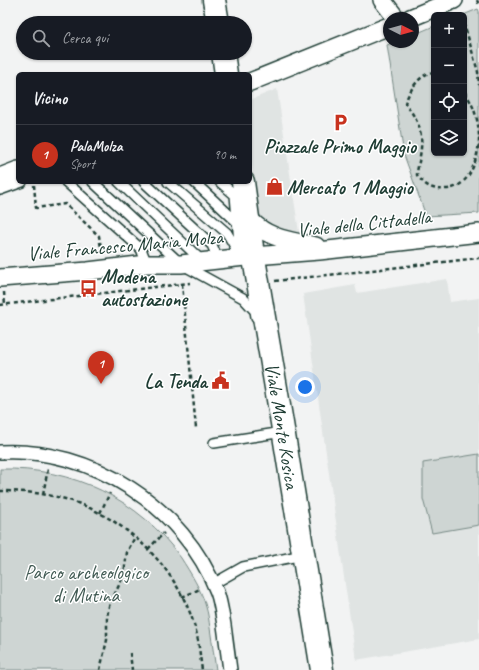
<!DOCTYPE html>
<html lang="it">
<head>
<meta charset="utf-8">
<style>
  body { margin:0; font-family:Caveat,sans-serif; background:#242831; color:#f1f3f6 }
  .controls { position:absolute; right:12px; top:12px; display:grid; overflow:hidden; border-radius:6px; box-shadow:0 1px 3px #0004 }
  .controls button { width:36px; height:36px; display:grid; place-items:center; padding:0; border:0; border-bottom:1px solid #363941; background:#171b24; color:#f1f3f6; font:20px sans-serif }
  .compass { position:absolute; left:383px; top:12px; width:36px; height:36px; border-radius:50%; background:#171b24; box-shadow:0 1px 3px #0004; rotate:96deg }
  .you { position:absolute; left:305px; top:387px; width:14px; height:14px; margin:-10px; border:3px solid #fff; border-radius:50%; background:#1a73e8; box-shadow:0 0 0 6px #1a73e833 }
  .badge { display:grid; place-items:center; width:26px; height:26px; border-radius:50%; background:#c8321e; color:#fff; font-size:13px; font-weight:700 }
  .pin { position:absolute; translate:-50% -33px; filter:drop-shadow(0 1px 2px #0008) }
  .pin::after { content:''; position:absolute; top:21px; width:14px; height:12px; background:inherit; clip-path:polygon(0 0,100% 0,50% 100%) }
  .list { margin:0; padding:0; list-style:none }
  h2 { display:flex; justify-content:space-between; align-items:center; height:52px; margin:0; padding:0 16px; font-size:17px }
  h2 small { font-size:13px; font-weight:400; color:#9ea1a6 }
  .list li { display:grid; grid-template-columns:26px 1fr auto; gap:12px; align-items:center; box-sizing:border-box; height:60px; padding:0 16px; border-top:1px solid #363941 }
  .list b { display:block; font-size:15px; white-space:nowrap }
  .list p { margin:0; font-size:13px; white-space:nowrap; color:#9ea1a6 }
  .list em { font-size:13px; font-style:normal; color:#9ea1a6 }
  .icon { flex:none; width:22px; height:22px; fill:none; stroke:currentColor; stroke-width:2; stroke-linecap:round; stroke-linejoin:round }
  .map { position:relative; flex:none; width:479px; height:670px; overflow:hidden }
  .search { position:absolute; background:#171b24; box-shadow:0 1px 3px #0004; left:16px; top:16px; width:236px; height:44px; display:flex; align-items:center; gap:10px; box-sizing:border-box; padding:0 14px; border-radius:22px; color:#9ea1a6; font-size:15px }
  .panel { position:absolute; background:#171b24; box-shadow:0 1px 3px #0004; left:16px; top:72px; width:236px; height:112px; border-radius:6px }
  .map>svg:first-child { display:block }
  .built { fill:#e0e4e3 }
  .green { fill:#ced5d3; stroke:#768984 }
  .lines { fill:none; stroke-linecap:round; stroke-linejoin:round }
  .service-casing { stroke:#1f3d34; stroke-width:12 }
  .pedestrian-casing { stroke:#1f3d34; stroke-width:16 }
  .minor-casing { stroke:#1f3d34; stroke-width:20 }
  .tertiary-casing { stroke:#1f3d34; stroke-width:25 }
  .path { stroke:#1f3d34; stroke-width:2.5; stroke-dasharray:4 3; stroke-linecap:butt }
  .service { stroke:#fff; stroke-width:9 }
  .pedestrian { stroke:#fff; stroke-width:13 }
  .minor { stroke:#fff; stroke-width:17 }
  .tertiary { stroke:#fff; stroke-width:22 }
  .labels { text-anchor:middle; stroke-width:3; stroke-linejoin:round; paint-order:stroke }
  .poi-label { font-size:20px; font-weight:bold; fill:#1f3d34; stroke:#fff; text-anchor:start }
  .street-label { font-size:20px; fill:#1f3d34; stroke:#fff }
  .park-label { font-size:20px; fill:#425b54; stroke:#fff }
</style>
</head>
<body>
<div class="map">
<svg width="479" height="670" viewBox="0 0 479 670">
  <rect width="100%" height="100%" fill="#f2f3f3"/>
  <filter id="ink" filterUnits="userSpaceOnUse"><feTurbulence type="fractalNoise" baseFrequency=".025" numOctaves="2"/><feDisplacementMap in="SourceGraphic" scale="8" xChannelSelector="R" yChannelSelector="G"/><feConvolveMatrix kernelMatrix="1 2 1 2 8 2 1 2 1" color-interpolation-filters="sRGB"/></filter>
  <g filter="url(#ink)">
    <path class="built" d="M277,89L299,232L287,233L261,221L250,153V100Z
      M447,279L450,302L479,298V639L356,660L303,294L355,285L357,293Z"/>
    <path class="green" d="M478,9L479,11V213L426,216L404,155L387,45L394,42H413V35L434,26V153H464V15H463Z
      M479,454V525L432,533L423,499V463Z
      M0,469C72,467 139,499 181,558C190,572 202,591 206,607C208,613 209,621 210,628C212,642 214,656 216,670H0Z"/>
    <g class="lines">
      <defs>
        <path id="service" d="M66,182L141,249L147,264
          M93,182L181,264L243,298L255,311L256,317
          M119,182L202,261
          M144,182L212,245L218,259
          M168,182L227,233L241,257
          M194,182L237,222
          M220,182L235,195L240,254
          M0,190L22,182
          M214,443L283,432
          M213,584L243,567L303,555"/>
        <path id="pedestrian" d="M0,452C92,447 184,507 217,592C221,603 222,614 224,625C226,640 228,655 230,670"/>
        <path id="minor" d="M382,0L396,18
          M410,18L454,0
          M250,82L389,26
          M0,177L18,170
          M248,217C251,220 254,224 257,226C272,239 296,242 316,246
          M0,278L88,271L147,264H181L254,256L319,251L479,233"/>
        <g id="tertiary">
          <path d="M214,0L218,23"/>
          <path d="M223,53L226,74"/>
          <path id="s1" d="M243,182L252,247L282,423L322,670"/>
        </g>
      </defs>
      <use href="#service" class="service-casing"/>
      <use href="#pedestrian" class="pedestrian-casing"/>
      <use href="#minor" class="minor-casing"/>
      <use href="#tertiary" class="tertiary-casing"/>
      <path class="path" d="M477,0L479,5
        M464,23L478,72L479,85
        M434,72C419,74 410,90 405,103C419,122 424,132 420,156C419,163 417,169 417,175C425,186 432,190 446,189C469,188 478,160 479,140C479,131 478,121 475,113C473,105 468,97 464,91
        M34,185L36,208L65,204L99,236L102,254H101
        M275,281L479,258
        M182,284L196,428
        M4,292L5,305
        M0,305L190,283
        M0,491C26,491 51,494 75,502C132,523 180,572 196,631C199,643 200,657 202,670
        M43,494L48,469
        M100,513L110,493
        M148,549L164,533
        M182,597L200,589
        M130,653L132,670
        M100,670L107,640V617L109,606L122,579L124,574L127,552L135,537"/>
      <use href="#service" class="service"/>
      <use href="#pedestrian" class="pedestrian"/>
      <use href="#minor" class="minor"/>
      <use href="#tertiary" class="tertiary"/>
    </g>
  </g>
  <defs>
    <symbol id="parking-bare" viewBox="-9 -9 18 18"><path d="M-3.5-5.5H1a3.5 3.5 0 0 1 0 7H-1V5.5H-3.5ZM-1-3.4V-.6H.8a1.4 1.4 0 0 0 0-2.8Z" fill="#c8321e" stroke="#fff" stroke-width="2.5" paint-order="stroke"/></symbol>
    <symbol id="shop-bare" viewBox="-9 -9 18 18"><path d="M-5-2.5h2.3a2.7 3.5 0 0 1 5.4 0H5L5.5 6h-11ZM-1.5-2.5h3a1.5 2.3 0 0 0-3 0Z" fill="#c8321e" stroke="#fff" stroke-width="2.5" paint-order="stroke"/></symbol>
    <symbol id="bus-bare" viewBox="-9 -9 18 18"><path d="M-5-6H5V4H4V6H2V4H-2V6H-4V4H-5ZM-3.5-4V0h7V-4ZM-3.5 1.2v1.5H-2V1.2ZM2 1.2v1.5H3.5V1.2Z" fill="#c8321e" stroke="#fff" stroke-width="2.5" paint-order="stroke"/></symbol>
    <symbol id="civic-bare" viewBox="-9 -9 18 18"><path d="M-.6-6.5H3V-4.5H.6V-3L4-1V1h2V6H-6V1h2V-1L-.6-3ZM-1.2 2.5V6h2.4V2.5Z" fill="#c8321e" stroke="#fff" stroke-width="2.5" paint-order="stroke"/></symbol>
  </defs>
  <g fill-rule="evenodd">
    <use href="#parking-bare" x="328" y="110" width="25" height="25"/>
    <use href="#shop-bare" x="262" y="174" width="25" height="25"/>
    <use href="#bus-bare" x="76" y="276" width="25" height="25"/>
    <use href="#civic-bare" x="208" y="368" width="25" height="25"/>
  </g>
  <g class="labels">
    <g class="poi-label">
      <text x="340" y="153" text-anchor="middle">Piazzale Primo Maggio</text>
      <text x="287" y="194">Mercato 1 Maggio</text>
      <text x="101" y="283">Modena<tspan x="101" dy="23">autostazione</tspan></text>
      <text x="207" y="388" text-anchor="end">La Tenda</text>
    </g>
    <g class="street-label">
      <text transform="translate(364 223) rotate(-6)" y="7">Viale della Cittadella</text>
      <text transform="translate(125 245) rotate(-5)" y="7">Viale Francesco Maria Molza</text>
      <text dy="7" stroke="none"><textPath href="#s1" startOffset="247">Viale Monte Kosica</textPath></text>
    </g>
    <g class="park-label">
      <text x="86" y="579">Parco archeologico<tspan x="86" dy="23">di Mutina</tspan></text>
    </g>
  </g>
</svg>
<div class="controls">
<button>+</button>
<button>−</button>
<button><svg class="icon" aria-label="locate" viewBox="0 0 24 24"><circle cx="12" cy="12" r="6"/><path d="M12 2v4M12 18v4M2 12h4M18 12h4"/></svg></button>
<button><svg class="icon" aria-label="layers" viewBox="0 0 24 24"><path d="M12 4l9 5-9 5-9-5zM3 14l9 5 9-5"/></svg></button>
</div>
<svg class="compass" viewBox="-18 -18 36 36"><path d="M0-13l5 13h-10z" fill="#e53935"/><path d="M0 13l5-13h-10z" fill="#9ea1a6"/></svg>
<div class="you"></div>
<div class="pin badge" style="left:101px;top:384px">1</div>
<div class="search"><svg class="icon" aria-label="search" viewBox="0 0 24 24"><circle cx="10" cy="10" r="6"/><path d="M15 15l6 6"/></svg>Cerca qui</div>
<section class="panel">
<h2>Vicino<small></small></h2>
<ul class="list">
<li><span class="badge">1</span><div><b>PalaMolza</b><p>Sport</p></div><em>90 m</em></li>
</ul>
</section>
</div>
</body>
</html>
